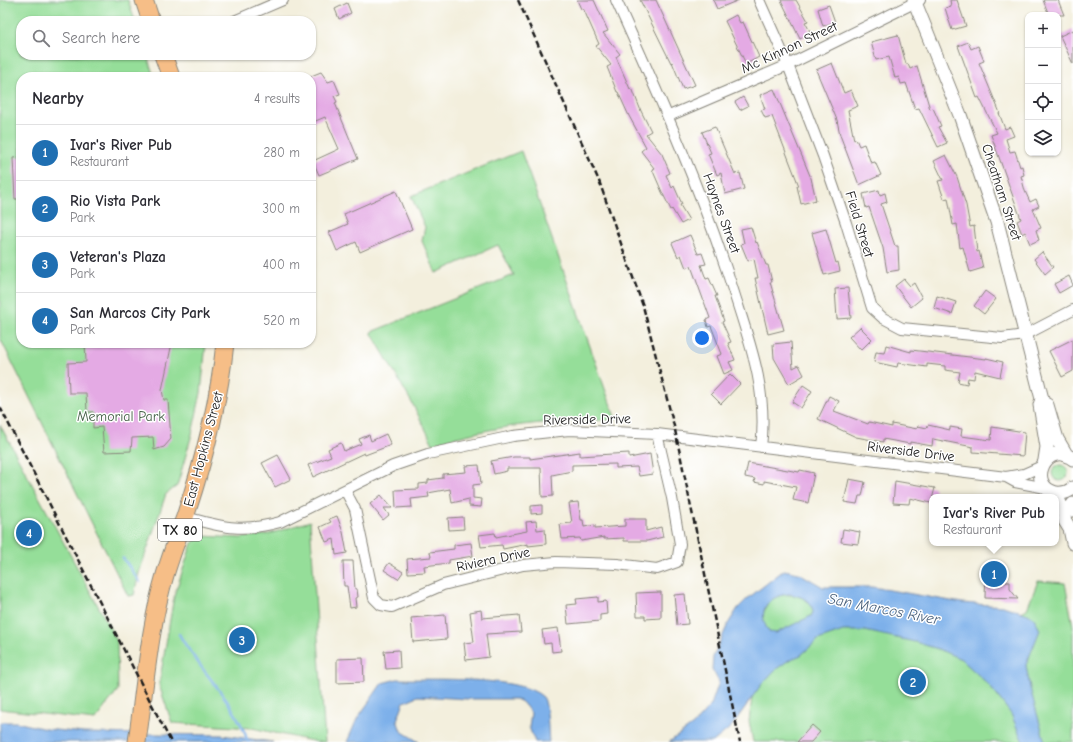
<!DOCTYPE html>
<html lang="en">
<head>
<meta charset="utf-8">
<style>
  body { margin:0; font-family:"Comic Neue",sans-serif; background:#f7f7f7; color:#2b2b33 }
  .controls { position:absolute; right:12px; top:12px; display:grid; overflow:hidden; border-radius:8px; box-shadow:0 1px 3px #0004 }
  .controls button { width:36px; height:36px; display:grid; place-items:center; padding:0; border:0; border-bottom:1px solid #e1e1e2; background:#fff; color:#2b2b33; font:20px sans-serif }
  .you { position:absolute; left:702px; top:338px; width:14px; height:14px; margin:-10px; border:3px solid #fff; border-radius:50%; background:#1a73e8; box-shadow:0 0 0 6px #1a73e833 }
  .badge { display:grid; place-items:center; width:26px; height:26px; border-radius:50%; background:#1f6fb2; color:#fff; font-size:13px; font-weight:700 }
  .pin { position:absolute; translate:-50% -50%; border:2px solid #fff; box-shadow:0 1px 4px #0006 }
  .popup { position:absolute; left:929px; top:494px; width:130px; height:52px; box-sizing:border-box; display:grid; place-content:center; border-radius:8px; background:#fff; filter:drop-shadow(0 1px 3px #0005); font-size:13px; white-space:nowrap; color:#7c7c81 }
  .popup b { font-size:15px; color:#2b2b33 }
  .popup::after { content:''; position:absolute; left:50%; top:100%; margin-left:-8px; border:8px solid transparent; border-top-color:#fff }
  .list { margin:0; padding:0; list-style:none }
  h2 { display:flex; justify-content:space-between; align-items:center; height:52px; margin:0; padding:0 16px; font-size:17px }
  h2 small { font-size:13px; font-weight:400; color:#7c7c81 }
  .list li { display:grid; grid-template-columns:26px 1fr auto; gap:12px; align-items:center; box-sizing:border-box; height:56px; padding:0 16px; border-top:1px solid #e1e1e2 }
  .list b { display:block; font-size:15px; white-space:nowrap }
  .list p { margin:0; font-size:13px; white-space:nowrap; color:#7c7c81 }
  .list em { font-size:13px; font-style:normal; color:#7c7c81 }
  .icon { flex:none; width:22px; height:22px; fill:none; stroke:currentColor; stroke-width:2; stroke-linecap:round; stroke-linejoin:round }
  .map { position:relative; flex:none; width:1073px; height:742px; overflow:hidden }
  .search { position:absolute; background:#fff; box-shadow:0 1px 3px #0004; left:16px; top:16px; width:300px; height:44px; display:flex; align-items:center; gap:10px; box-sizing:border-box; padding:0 14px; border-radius:16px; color:#7c7c81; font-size:15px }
  .panel { position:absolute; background:#fff; box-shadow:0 1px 3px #0004; left:16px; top:72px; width:300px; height:276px; border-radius:16px }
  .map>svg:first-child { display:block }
  .green { fill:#95de99; stroke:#587d5a }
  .water { fill:#7db0ea; stroke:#4c6683; fill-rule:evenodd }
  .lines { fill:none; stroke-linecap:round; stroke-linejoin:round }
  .stream { stroke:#7db0ea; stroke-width:2.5 }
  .building { fill:#e4aae4 }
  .minor-casing { stroke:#88867c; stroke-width:12 }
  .tertiary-casing { stroke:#88867c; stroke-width:15 }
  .primary-casing { stroke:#88867c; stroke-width:19 }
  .minor { stroke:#fff; stroke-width:10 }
  .tertiary { stroke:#fff; stroke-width:13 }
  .primary { stroke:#f6be87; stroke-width:17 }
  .rail { stroke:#1c1c1c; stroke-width:2.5; stroke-dasharray:6 3; stroke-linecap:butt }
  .labels { text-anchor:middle; stroke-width:3; stroke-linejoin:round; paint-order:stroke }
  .shield { fill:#fff; stroke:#606060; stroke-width:1 }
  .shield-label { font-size:13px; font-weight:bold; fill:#1c1c1c }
  .street-label { font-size:14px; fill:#1c1c1c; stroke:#fff }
  .park-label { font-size:14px; fill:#466048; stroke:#fff }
  .water-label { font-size:15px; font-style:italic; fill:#485f79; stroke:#fff }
</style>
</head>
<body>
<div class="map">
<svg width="1073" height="742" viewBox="0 0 1073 742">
  <rect width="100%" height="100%" fill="#fff"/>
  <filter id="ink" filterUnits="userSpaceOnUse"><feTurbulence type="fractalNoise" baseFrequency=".025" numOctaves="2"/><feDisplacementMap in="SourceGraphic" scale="8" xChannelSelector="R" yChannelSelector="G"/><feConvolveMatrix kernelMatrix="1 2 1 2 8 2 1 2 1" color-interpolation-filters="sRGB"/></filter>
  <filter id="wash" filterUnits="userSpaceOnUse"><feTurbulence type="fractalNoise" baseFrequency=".012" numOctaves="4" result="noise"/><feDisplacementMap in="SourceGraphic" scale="16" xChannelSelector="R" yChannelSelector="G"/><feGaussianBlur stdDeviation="0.9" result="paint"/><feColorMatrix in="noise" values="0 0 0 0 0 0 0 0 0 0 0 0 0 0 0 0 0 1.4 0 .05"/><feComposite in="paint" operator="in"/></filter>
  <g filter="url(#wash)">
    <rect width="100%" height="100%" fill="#f3efdd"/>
    <path class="green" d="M0,0H128L135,21H21V55H147L154,77H21V343H206L201,393L192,434L177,486L166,494L139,573L134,595L128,596L0,338Z
      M521,151L616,420C553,420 493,425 433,444L412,403L371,332L514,275L498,245L436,273L422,241L425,227L411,196Z
      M0,425L117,641L118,690L95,720L0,709Z
      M1052 473a8 8 0 1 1 16 0a8 8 0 1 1-16 0Z
      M310,521L325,742H317L252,728L172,723L159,685L174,596L192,543L201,536L241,538L269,534Z
      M1038,581L1065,583L1073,626V742H753L749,721L763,614C771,594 780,592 801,597L960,643L1027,609Z"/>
    <path class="water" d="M784,570L799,573L823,587H873L962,603L1003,606L1028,614L1034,618L1040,630L1026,665L1030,688L1045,742H1023L1011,714L989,685L961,659L938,649L915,642L865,631H843L818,640L801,655L789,660L775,670L761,685L731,727L713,742H669L693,725L711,705L719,682L712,669L713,657L728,624L738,608L747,599ZM789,594C800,596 811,599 813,612L811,616L776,633L769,632C756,612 767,596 789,594Z
      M397,679C430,680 520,675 543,697C548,703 548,733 549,742H535L529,727L531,713L522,702L516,699H467L418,696L404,702L397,720L401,731L419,742H347L357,719L382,683Z
      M0,722H16L46,729L84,733L222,735L273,742H0Z"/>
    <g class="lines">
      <path class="stream" d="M123,558L140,582
        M179,634C200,672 235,700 248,742"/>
    </g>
    <g id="blocks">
      <path class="building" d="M577,0H594L608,31L603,33L620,54L616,57L630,89L632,88L641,111L651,131L646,134L662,154L670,173L666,175L672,188L674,186L682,204L680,205L689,220L681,224L672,209L671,210L662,192L652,169L654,168L641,151L646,147L629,116L618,92H617L607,67L611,65L596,46L599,44L583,8L581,9Z
        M640,0H656L695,85L683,89L672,62L671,63Z
        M713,0H739L717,9Z
        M781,0H796L808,21L805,22L811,33L800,39Z
        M950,0H957L966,26L952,30L945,8L951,6Z
        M1043,0H1058L1064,15H1049Z
        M347,3L351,13L339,19L335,9Z
        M829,5L835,22L823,26L818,9Z
        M736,15L740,23L743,22L759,57L746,64L725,21Z
        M1073,30V64L1060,36Z
        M898,35L906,64H908L910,69L917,66L930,109L933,108L941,126L938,127L947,143L938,147L919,108L915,109L906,83L901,84L899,77L895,78L889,57L876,60L871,42Z
        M968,42L971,49L978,46L984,61L979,63L1000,113H999L1005,129L1010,127L1014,136L1006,139L1010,152L1015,151L1020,167L1022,166L1024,175L1021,176L1025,191L1030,202L1036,199L1039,206L1033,209L1041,228L1036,230L1039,240L1030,244L1025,232L1022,234L1017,221L1021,219L991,135L997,133L979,97L977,98L958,46Z
        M832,63L844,93L851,90L858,106L848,110L854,140L856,139L859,146L864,144L871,163L875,162L881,175L859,185L840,135L837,120L816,70Z
        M321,72L328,82L334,80L340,94L334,96L337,102L335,103L358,159L319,175L313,161L339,149L325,117L311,123V76Z
        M774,89L811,178L816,200L801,204L797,186H799L772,116L765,118L761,110L765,109L760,95Z
        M743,97L748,106L740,110L735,102Z
        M715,127L735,174L740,173L744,189L725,194L721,173L717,175L708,154L711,153L702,132Z
        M946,155L957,177L966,205L970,227L974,226L977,252L979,251L983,268L970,272L963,247L960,248L957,224L953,225L948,198L944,199L938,181L943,180L934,161Z
        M21,157V199H15L13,158Z
        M879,190L880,195L885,193L887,202L881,204L895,246H898L899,270L887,272L883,248L869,207L866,208L863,194Z
        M396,191L412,229L360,252L356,242L337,251L329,232L348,224L344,214Z
        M751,227L756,243L757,242L766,265H768L772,282H770L784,330L768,334L755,278H758L754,259L748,261L741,244L744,243L741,229Z
        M826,229L836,263L838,262L840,271L824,275L812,233Z
        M690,235L698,254L702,253L706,264L701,265L706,279L709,278L717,296H715L724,321L722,322L731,342L728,343L735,360L729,362L733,370L724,374L717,356L722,354L711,326L708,327L706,320L710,318L691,266L686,268L681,255L678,257L672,243Z
        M1042,252L1053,267L1045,274L1034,259Z
        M1069,276L1073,285L1059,293L1054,284Z
        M904,279L910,286L914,283L922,298L911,307L895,286Z
        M848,288L851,318L837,319L835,289Z
        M985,291L996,299L984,314L974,306Z
        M937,296L956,302L952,314L934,308Z
        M860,327L872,339L861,350L849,337Z
        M1073,339V371L1062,377L1049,351Z
        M791,342L793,368L799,365L804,375L789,384L774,358L773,344Z
        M85,343H172L162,390L164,400H168L171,439L164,447L154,450L153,437L132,438L131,451L104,452L102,427L93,428V412H87L86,393H69L68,363L86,362Z
        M886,345L911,352V350L986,359V358L1003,362L1000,377L975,371L974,379L968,378L967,384L958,382L960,372L945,370V366L927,364V367L898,363L897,367L874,362L876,352L884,353Z
        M730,374L740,384L721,404L711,394Z
        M803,385L812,391L801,408L792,402Z
        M829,396L839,401L834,411L868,424L869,422L892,427V424L917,429L918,426L927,428L928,425L950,430V427L962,429L961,436L991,440L992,427L1025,432L1023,456L973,452V447L933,439L932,446L910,442V444L883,439V442L856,437L818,419Z
        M386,434L391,445L365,455L364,453L313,477L308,465L331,456L328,449L341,443L344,451L361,444L359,439L369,435L371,441Z
        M580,452V456L629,453V458L650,454L653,474L639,476L637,467L616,468V464L572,465V471L552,475L553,496L542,497L541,468H507V471L494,474L491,461L514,457H530V459Z
        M278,455L291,479L275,487L262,463Z
        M748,463L799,472L800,470L814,473L808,503L793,500L796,487L764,481V484L754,482L755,479L745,477Z
        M479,465L481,484L473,485V498L482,499L481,507L469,506V499L452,503L450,489L428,493L429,497L411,499L412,507L396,508L395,490L419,489V484L428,483V480L443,478V474L466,472L465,466Z
        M849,479L865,482L862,496H859L857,504L844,502Z
        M895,481L935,488L931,503L910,498L909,504L893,503Z
        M381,495L392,508H384L389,515L383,520L370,504Z
        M578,502L581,520H583L584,527L595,525V528L625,526V519H646V531L661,527L663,537L647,541H624V538L604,539V537L581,541L580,538L562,539L560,524L572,523L569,503Z
        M542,505V513L531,514V506Z
        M337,516L343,532L347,553L336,555L334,539L326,542L320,527L331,522L329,519Z
        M463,517L464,529L449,530L448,518Z
        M536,521L537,530L545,529L546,544L528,546V544L503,549L502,545L481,547L479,535L495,533L496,537L527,531L526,522Z
        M843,529L860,532L858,544L841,542Z
        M471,543L473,556L449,560V563L424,566L425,572L408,573L407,559L431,557L430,552L454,549V545Z
        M343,561H353L355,589H357L358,597L355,598L356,607L350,608L347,586H344Z
        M389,563L403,572L398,579L384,570Z
        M986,565H1002V582H1010V589L1018,599L985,598Z
        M661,592V618L645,619V616H637L636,593Z
        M685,594L688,624L677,625L674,595Z
        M598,597V602L606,601L607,614L600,615V621L568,624L566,605L577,604L576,599Z
        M481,610L482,618L519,615L521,632L486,634L489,657L466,660L464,643L474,642L470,612Z
        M445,615L447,639L413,642L411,618Z
        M558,628L561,651L552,652L551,643L544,644L542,630Z
        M399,650L400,668L386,669L384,651Z
        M363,658L364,682L337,683V659Z
        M812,725L820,732L811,742H797Z"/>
    </g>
  </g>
  <g filter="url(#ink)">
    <use href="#blocks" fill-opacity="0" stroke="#88867c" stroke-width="1"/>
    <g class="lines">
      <defs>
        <path id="minor" d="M616,0C660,97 703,194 735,296C751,346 768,393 761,447
          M759,0L788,65L823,156L846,223L872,308L883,318L902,328L1002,338L1025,335L1073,310
          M234,21L283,0
          M669,116L788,65L920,0
          M1006,477L1024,474L1042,466
          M345,490L355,509L374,598L381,605L392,607L443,585L523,565L556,562L617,564L657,569L677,562L680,544L672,498L657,434
          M185,517C223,527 240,533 280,522L393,466L428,454L513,436L569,430L657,434L1006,477L1015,482L1046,488"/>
        <path id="tertiary" d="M914,0L960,115L997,222L1042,399L1040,405L1047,447L1045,460
          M1047,405L1057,439L1067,456
          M1073,459C1046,438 1025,486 1056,493C1062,494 1068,492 1073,488
          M1051,492L1058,499L1062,508L1065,521L1070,529L1073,543
          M1073,504V510"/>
        <path id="primary" d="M144,0L151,21
          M163,55L171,77
          M137,742C145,686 149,629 165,575C171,555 178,536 185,517C204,460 219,403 225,343"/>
      </defs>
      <use href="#minor" class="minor-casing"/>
      <use href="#tertiary" class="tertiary-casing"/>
      <use href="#primary" class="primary-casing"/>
      <use href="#minor" class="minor"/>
      <use href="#tertiary" class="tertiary"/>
      <use href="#primary" class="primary"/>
      <path class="rail" d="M518,0L599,181L643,306L675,430L740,742
        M0,407L171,742"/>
    </g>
  </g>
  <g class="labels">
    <rect class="shield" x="158" y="519" width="44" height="22" rx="3"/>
    <g class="shield-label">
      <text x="180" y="535">TX 80</text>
    </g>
    <g class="street-label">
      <text transform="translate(789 47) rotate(-25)" y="5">Mc Kinnon Street</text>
      <text transform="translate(1002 192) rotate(72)" y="5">Cheatham Street</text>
      <text transform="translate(722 213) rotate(70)" y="5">Haynes Street</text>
      <text transform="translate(860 224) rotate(73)" y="5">Field Street</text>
      <text transform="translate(587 419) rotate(-1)" y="5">Riverside Drive</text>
      <text transform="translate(203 449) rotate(-75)" y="5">East Hopkins Street</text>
      <text transform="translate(911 451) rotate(7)" y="5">Riverside Drive</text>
      <text transform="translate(493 559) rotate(-12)" y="5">Riviera Drive</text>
    </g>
    <g class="park-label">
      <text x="121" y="421">Memorial Park</text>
    </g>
    <g class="water-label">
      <text transform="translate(884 609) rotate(11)" y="5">San Marcos River</text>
    </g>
  </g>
</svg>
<div class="controls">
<button>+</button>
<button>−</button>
<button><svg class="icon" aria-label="locate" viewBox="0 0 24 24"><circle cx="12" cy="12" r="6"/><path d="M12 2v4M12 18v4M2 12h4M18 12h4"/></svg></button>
<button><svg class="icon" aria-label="layers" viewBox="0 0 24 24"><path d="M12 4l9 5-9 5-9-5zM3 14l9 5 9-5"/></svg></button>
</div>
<div class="you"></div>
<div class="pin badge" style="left:994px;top:574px">1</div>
<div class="popup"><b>Ivar's River Pub</b>Restaurant</div>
<div class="pin badge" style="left:913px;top:682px">2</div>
<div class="pin badge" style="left:242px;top:640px">3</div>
<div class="pin badge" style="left:29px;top:533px">4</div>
<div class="search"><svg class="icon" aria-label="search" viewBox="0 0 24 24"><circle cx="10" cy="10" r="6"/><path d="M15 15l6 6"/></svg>Search here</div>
<section class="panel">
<h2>Nearby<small>4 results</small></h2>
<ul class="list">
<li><span class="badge">1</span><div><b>Ivar's River Pub</b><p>Restaurant</p></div><em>280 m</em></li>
<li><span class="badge">2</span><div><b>Rio Vista Park</b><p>Park</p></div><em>300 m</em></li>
<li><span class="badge">3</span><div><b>Veteran's Plaza</b><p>Park</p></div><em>400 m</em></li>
<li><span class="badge">4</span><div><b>San Marcos City Park</b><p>Park</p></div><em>520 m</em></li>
</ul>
</section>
</div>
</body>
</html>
